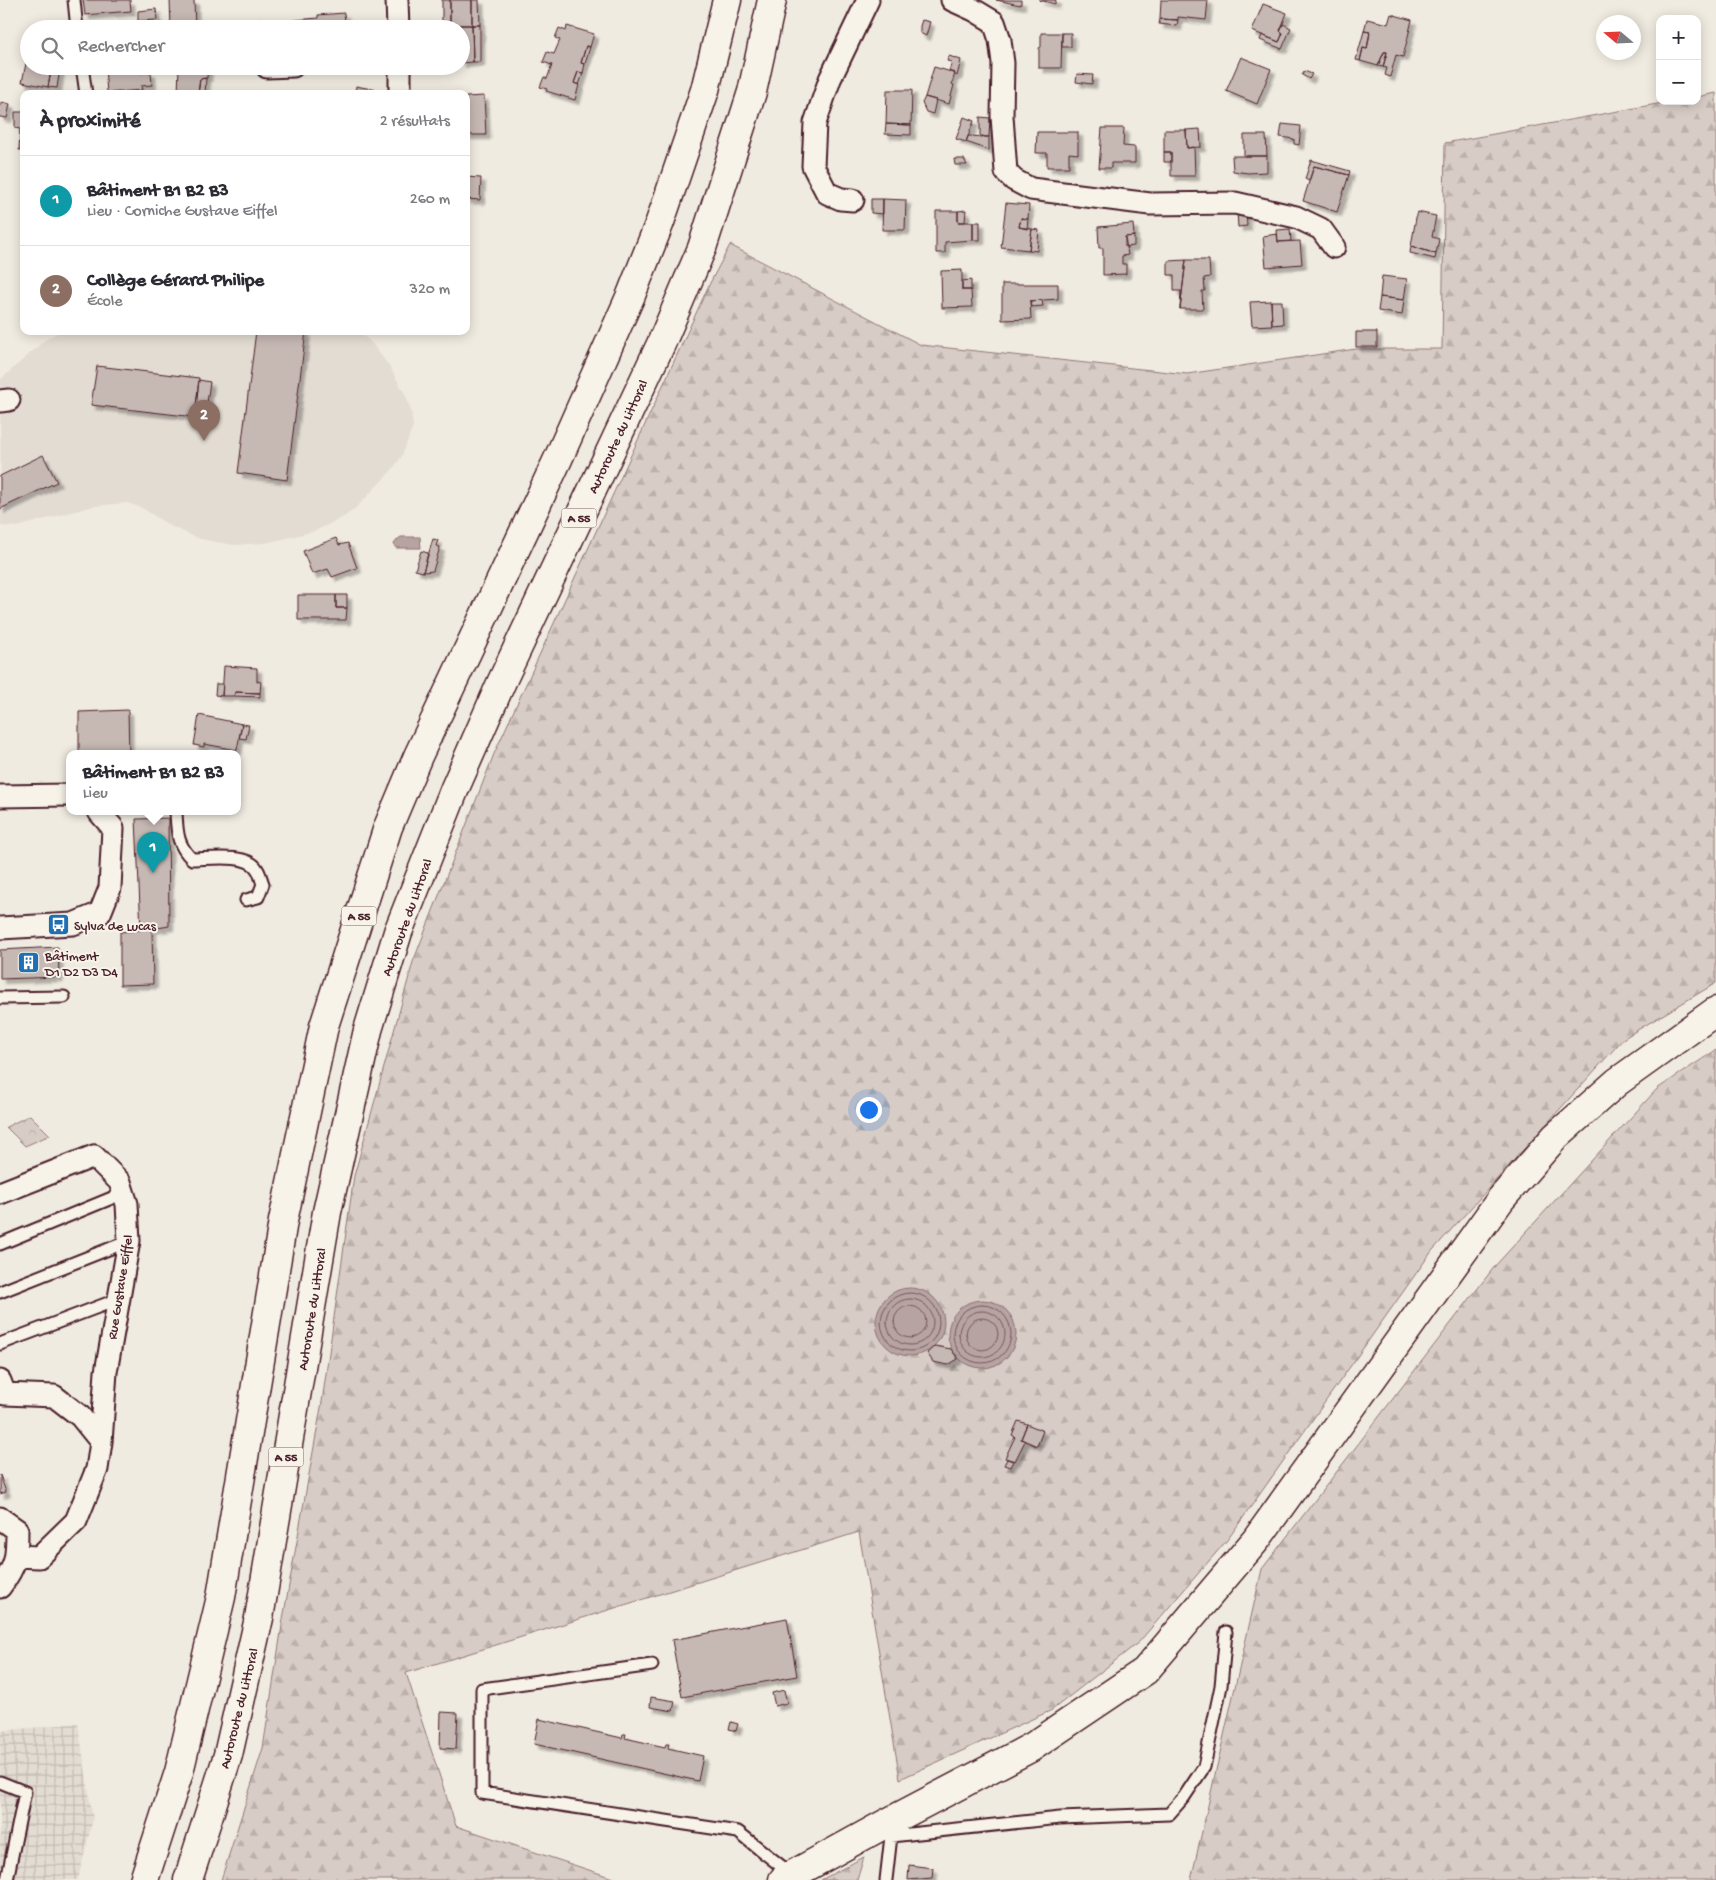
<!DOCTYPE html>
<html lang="fr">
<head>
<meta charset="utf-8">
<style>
  body { margin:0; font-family:"Gochi Hand",sans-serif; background:#f2f2f3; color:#2b2b33 }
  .controls { position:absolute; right:15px; top:15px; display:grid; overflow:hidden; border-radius:10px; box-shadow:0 2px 12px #0003 }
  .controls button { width:45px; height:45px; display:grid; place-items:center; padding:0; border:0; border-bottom:1px solid #e1e1e2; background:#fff; color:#2b2b33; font:25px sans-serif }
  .compass { position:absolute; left:1596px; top:15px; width:45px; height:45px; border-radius:50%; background:#fff; box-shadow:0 2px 12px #0003; rotate:289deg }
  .you { position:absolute; left:868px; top:1109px; width:18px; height:18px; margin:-12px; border:4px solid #fff; border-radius:50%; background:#1a73e8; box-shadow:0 0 0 8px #1a73e833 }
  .badge { display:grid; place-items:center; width:32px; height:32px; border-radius:50%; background:#b45309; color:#fff; font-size:16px; font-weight:700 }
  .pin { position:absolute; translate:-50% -41px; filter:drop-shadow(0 1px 2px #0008) }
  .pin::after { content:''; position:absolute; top:26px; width:18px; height:15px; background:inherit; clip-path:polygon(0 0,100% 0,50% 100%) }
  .popup { position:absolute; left:66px; top:750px; width:175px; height:65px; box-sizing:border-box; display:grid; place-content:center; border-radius:10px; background:#fff; filter:drop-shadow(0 1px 4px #0005); font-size:16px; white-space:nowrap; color:#7c7c81 }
  .popup b { font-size:19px; color:#2b2b33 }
  .popup::after { content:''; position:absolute; left:50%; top:100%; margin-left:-10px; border:10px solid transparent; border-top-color:#fff }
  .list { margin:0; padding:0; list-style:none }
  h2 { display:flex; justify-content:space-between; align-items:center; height:65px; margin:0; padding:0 20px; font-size:21px }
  h2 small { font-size:16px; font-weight:400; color:#7c7c81 }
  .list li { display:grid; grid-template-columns:32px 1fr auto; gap:15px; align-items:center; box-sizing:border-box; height:90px; padding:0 20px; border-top:1px solid #e1e1e2 }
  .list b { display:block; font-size:19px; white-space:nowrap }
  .list p { margin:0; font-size:16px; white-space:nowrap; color:#7c7c81 }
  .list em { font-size:16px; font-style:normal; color:#7c7c81 }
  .icon { flex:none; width:28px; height:28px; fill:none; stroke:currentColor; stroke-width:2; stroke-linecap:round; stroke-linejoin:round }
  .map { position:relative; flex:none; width:1716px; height:1880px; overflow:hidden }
  .search { position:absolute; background:#fff; box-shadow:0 2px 12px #0003; left:20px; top:20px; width:450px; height:55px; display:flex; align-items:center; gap:12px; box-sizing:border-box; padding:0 18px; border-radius:28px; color:#7c7c81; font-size:19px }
  .panel { position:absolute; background:#fff; box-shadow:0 2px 12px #0003; left:20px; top:90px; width:450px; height:245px; border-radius:10px }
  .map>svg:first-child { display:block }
  .built { fill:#e3dcd2 }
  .industrial { fill:url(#industrial-grid) }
  .forest { fill:url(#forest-firs); stroke:#917678 }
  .park { fill:url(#park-crowns); stroke:#917678 }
  .water { fill:#b7a4a2; stroke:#8b6f72 }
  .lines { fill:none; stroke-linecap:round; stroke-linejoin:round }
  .shore { stroke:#76545b; stroke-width:1 }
  .building { fill:#c6b8b3; stroke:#4a1f2b; filter:url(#shadow) }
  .service-casing { stroke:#4a1f2b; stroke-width:15 }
  .minor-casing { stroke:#4a1f2b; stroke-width:25 }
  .secondary-casing { stroke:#4a1f2b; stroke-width:31 }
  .motorway-casing { stroke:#4a1f2b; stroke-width:31 }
  .service { stroke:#f7f3e8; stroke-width:11 }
  .minor { stroke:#f7f3e8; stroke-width:21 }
  .secondary { stroke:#f7f3e8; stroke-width:28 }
  .motorway { stroke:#f7f3e8; stroke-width:28 }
  .labels { text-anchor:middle; stroke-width:4; stroke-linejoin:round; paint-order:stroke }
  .shield { fill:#f7f3e8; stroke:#7e5f64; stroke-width:1 }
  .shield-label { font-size:12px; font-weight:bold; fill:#4a1f2b }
  .street-label { font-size:14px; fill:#4a1f2b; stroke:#f7f3e8 }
  .poi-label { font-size:14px; fill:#4a1f2b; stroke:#f7f3e8; text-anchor:start }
</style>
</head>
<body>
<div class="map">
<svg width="1716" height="1880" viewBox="0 0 1716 1880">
  <defs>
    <pattern id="industrial-grid" width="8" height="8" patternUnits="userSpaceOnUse" patternTransform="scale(1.25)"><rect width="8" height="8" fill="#e3dcd2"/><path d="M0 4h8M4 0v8" fill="none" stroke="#c4bcb4"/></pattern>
    <pattern id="forest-firs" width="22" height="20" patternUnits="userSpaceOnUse" patternTransform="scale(1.25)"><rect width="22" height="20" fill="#d8cdc6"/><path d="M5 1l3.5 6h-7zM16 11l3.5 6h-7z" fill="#bbb0aa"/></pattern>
    <pattern id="park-crowns" width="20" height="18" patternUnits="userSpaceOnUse" patternTransform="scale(1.25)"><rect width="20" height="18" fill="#d8cdc6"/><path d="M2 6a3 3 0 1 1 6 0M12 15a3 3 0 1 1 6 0" fill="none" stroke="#bbb0aa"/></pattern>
    <filter id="shadow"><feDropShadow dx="4.5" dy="4.5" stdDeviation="1" flood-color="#0004"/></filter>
  </defs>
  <rect width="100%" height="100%" fill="#f0ebe0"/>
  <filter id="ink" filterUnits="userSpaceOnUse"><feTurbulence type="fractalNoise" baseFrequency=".02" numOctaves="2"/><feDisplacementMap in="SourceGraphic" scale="10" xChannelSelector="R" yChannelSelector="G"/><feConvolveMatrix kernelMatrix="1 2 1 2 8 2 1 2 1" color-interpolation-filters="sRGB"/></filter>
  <g filter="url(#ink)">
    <path class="built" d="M61,331H358L370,341L390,367L406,396L411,411L413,426L402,456L392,470L357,507L344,517L315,531L266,543L233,545L200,539L170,526L142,508L127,503L94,506L17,527L1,526L0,380L45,340Z"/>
    <path class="industrial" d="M78,1723L93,1819L78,1880H0V1731Z"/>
    <path class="forest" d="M1716,93V983L1624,1038L1432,1251L1228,1539L1139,1642L1052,1710L900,1779L859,1532L406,1673L456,1826L619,1880H221L263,1748L283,1619L322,1402L354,1176L413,962L494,754L709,285L730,245L921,345L1187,374L1356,349H1442L1445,143L1673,101H1697V97Z
      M1716,1050V1880H1191L1262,1569L1495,1266L1657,1089Z
      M864,1857L857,1880H821Z"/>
    <path class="park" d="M30,1115L50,1135L25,1146L6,1127Z"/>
    <path class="water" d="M401,537H420L421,548H396L394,544L398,539Z
      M876 1322a34 34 0 1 1 68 0a34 34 0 1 1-68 0Z
      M948 1334a34 34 0 1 1 68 0a34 34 0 1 1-68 0Z"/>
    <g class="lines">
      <path class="shore" d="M881 1322a29 29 0 1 1 58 0a29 29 0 1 1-58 0Z
        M887 1322a23 23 0 1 1 46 0a23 23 0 1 1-46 0Z
        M953 1334a29 29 0 1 1 58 0a29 29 0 1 1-58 0Z
        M894 1322a16 16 0 1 1 32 0a16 16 0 1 1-32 0Z
        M959 1334a23 23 0 1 1 46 0a23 23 0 1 1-46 0Z
        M966 1334a16 16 0 1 1 32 0a16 16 0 1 1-32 0Z"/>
    </g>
    <path class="building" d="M83,0H130L131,11L85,15Z
      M170,0H194L195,29H171Z
      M442,0H450V25H442Z
      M450,0H472V25H450Z
      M472,0H479L480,25H472Z
      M996,0H1021V5L1015,4Z
      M1039,0H1056L1055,4Z
      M1161,0H1208L1206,20L1178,17V20L1160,19Z
      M1263,4L1287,13L1280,31L1283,33L1279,42L1252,31Z
      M156,9L157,20L138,21V11Z
      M344,13L346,29H296L295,20L318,18V15Z
      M1391,14L1412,20L1403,57L1396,55L1390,77L1385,75L1387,68L1383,67L1387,52H1384L1378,66L1360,61L1363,48L1367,49L1370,32L1364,31L1367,19L1388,24Z
      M260,18L276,24L275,29L256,28Z
      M1160,19L1178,20L1177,26L1159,24Z
      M922,20L930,22L926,36L920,33V26Z
      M1283,24L1291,28L1282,49L1260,40L1262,35L1279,42L1283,33L1280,31Z
      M442,25H450L449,29H442Z
      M450,25H472L473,62L461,63V29H449Z
      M472,25H480V62H473Z
      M567,26L594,34L590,47L586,46L581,63L585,64L583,73L578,72L574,83L579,85L575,100L546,91L547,89L540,87L544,77L547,79L552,65L543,62L547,52L554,54L560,40L555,38L559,28L566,31Z
      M1364,31L1370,32L1367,49L1363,48L1360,61L1356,60Z
      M1041,33H1062L1061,68H1039V48L1041,47Z
      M1062,33H1071V47H1062Z
      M586,46L590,47L585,64L581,63Z
      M1384,52H1387L1383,67L1378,66Z
      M28,54L29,66H61L60,68L52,66L48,87L22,82Z
      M949,56L961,60L957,76L949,71L952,62L947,61Z
      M1241,57L1271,69L1257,104L1226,91Z
      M52,66L60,68L57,88L48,87Z
      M123,66H140V73L151,72L152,85L141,86L142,90L107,93L105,68Z
      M179,66H208L207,78L200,79L198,94H178Z
      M934,67L955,73L952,84L954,85L949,104L925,97Z
      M1304,71L1312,74L1309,79L1302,75Z
      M578,72L583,73L579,85L574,83Z
      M1077,74L1093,75L1092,84L1076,82Z
      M206,78L205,94H198L200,79Z
      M356,86L377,90L376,94H355Z
      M887,90H912L911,125L886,124Z
      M484,96L486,135H466V97Z
      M925,97L936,100L933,114L926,112L922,103Z
      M1,102L10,104L7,118L0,117Z
      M15,112H24V150H19L20,129L15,128Z
      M964,117L974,121L966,142L956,139Z
      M980,117L990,118L989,137H980Z
      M886,124L911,125V135L885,134Z
      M1282,124L1301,126L1299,145L1294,144V139L1280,137Z
      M1102,128H1124L1123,146L1135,147V163H1111V168H1099Z
      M1200,129L1201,147L1187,148L1186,130Z
      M1164,130H1186L1187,148L1194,147L1195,176H1171V152H1164Z
      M1037,132H1078V154L1069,153V167H1047V153H1036Z
      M1244,135H1266L1267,156H1244Z
      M968,136L989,137V150L966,142Z
      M1164,152H1171V162H1164Z
      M1232,156H1267V172L1248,173L1233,171Z
      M954,159H964L967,165H955Z
      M1311,160L1350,171L1349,175L1314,166L1309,181L1305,179Z
      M1314,166L1349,175L1337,212L1303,201Z
      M466,177L481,178L480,200L466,199Z
      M871,199H883V214L871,213Z
      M883,199L906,200L905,230H882Z
      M1006,203L1029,205L1028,219L1021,218L1019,227L1032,229L1029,250L1001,247Z
      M966,210L965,222H958V211Z
      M936,211H958V222H973V240L945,242V253H936Z
      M1246,211L1247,226L1238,227L1237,212Z
      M1417,212L1436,216L1432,237L1439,239L1436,254L1411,246Z
      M1021,218L1028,219L1027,229L1019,227Z
      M973,222H980V240H973Z
      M1133,224L1134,236L1125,237L1128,255L1122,256V264H1126V274L1103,275V248H1099L1098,227Z
      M1032,229L1039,230L1037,251L1029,250Z
      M1290,229L1291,241L1278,242L1277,230Z
      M1277,234L1278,242L1300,241L1302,264L1266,267L1263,236Z
      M1134,236V246L1125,247V237Z
      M1411,246L1436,254L1435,259L1410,253Z
      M1186,260L1180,309L1181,291H1174V275H1168V261Z
      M1186,260H1209L1210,277L1204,278L1205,291H1202L1203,309H1180Z
      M962,270V290H971L972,307L942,308L941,271Z
      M1382,276L1407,279L1404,300L1380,297Z
      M971,280V290H962V281Z
      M1002,284H1058V299L1030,301L1031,319L1002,320Z
      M1380,297L1404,300L1402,315L1378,311Z
      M1042,300L1043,306L1031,307L1030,301Z
      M1271,301L1272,325L1252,326L1250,302Z
      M1271,301H1282L1283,324L1272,325Z
      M256,331H306L287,480L238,473Z
      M1356,332H1377V347H1356Z
      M97,366L199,378L195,417L91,405Z
      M199,380L210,382L205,416L195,415Z
      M43,455L57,482L0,509V476Z
      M336,538L339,545L348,543L357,568L332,577L328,569L312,574L303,551Z
      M433,539L438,540L436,546L440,547L433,571L423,572Z
      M421,551L428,553L423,572L415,570Z
      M298,595H336V608H347L346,620H298Z
      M336,595H347V608H336Z
      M224,666L257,668V681L261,682L260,693L235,692L234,696H222Z
      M216,684H223L222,696L215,695Z
      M235,692L260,693V697L234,696Z
      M128,710L129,754H79V712Z
      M199,715L242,724L237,750L204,744V747L194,745Z
      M242,724L249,725L246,739L239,738Z
      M168,818L169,926L152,929L153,984L120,985V932L141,930L136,819Z
      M58,947L59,977L0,979V950Z
      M935,1346L951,1349L958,1359L948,1365L933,1362L927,1353Z
      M1018,1421L1027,1424L1021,1439L1025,1441L1015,1461L1005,1458L1015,1437L1012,1435Z
      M1027,1424L1043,1431L1037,1446L1021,1439Z
      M1007,1459L1013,1461L1010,1467L1004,1465Z
      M0,1475L6,1492L0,1494Z
      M787,1618L797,1676L682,1697L672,1640Z
      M784,1690L787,1703L775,1706L772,1693Z
      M651,1697L675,1701L673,1711L650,1707Z
      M441,1712L458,1713L456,1749L440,1748Z
      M539,1719L622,1738L623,1734H626L625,1738L665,1747L666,1744H669L668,1748L703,1756L698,1781L534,1744Z
      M731,1722L738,1724L736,1731L729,1729Z
      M909,1865L933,1868L932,1878L908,1880Z"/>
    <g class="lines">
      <defs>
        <path id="service" d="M74,0L77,29
          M82,66L86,94
          M176,812C177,832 177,845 192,859C208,859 248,853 257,869C260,873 261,879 263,884L258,897L246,900
          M0,998L64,997
          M0,1244L124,1193
          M0,1292L129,1241
          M0,1344L119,1299
          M652,1665L482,1689V1793L738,1832L791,1874
          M0,1782L25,1792L7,1880
          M883,1825L891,1836L1060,1818L1169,1814L1184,1797L1204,1767L1221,1686L1226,1632
          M886,1880L891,1836"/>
        <path id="minor" d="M397,0L398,29
          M952,0L974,10L994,22L1000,40L1003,63L1002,116L1006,172L1014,180L1031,189L1150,204L1235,203L1296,217L1321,229L1334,247
          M267,67L293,66
          M400,94V66
          M853,200L841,199L827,193L813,166L815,123L830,79L868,0
          M0,401L9,400
          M0,796L69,795
          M0,928L73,924L100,913L110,888L113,828L99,812
          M0,1193L94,1156L120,1182L127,1204L129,1241L106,1372L101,1442L97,1469L76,1521L39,1557L17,1556
          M0,1381L5,1394L54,1396L80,1416L101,1442
          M0,1518L17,1530C17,1556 17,1565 0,1587"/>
        <path id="secondary" d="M783,1880L883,1825L1032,1747L1145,1671L1256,1540L1501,1199L1555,1137L1617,1082L1716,1011"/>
        <path id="motorway" d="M144,1880L179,1772L221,1597L283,1221L324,1026L388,827L418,756L558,459L631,295L660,222L705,90L727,0
          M188,1880L228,1755L259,1618L327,1212L368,1030L398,932L455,788L502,681L661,344L702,248L752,92L772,0"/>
      </defs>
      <use href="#service" class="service-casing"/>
      <use href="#minor" class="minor-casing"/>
      <use href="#secondary" class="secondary-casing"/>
      <use href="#motorway" class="motorway-casing"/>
      <use href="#service" class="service"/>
      <use href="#minor" class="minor"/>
      <use href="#secondary" class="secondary"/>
      <use href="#motorway" class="motorway"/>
    </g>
  </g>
  <defs>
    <symbol id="bus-square" viewBox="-11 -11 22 22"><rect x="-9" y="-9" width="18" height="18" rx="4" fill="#1f6fb2" stroke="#f7f3e8"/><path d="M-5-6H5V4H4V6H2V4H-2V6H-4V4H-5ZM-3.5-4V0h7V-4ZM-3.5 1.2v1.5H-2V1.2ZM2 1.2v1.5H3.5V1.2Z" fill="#fff"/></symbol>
    <symbol id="building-square" viewBox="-11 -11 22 22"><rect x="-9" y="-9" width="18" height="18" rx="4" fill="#1f6fb2" stroke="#f7f3e8"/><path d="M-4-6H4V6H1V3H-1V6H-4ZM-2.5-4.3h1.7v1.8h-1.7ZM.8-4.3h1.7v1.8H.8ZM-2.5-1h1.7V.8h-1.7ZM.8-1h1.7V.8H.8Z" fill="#fff"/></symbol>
  </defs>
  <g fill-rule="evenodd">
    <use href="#bus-square" x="46" y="912" width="25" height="25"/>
    <use href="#building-square" x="16" y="950" width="25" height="25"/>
  </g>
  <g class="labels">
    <g class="shield">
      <rect x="561.5" y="508.5" width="35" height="19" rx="4"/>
      <rect x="341.5" y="906.5" width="35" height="19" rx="4"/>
      <rect x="268.5" y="1447.5" width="35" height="19" rx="4"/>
    </g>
    <g class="shield-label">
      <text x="579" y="522">A 55</text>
      <text x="359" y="920">A 55</text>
      <text x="286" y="1461">A 55</text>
    </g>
    <g class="street-label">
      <text transform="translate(617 436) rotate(-65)" y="5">Autoroute du Littoral</text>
      <text transform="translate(406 917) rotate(-70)" y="5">Autoroute du Littoral</text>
      <text transform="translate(119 1287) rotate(-81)" y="5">Rue Gustave Eiffel</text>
      <text transform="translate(311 1309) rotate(-81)" y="5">Autoroute du Littoral</text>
      <text transform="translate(238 1708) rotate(-76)" y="5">Autoroute du Littoral</text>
    </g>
    <g class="poi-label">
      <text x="74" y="930">Sylva de Lucas</text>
      <text x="45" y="960">Bâtiment<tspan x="45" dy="16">D1 D2 D3 D4</tspan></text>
    </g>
  </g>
</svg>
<div class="controls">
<button>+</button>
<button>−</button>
</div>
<svg class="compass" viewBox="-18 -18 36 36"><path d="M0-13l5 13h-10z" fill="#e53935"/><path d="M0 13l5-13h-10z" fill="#7c7c81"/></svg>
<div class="you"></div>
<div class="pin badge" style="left:153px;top:873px;background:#0f9aa8">1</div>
<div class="popup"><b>Bâtiment B1 B2 B3</b>Lieu</div>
<div class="pin badge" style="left:204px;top:441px;background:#8d6e63">2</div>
<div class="search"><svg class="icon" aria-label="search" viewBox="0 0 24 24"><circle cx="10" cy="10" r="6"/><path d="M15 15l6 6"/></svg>Rechercher</div>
<section class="panel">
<h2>À proximité<small>2 résultats</small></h2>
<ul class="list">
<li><span class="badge" style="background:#0f9aa8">1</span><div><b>Bâtiment B1 B2 B3</b><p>Lieu · Corniche Gustave Eiffel</p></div><em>260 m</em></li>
<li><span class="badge" style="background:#8d6e63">2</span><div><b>Collège Gérard Philipe</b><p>École</p></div><em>320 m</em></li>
</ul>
</section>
</div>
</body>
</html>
